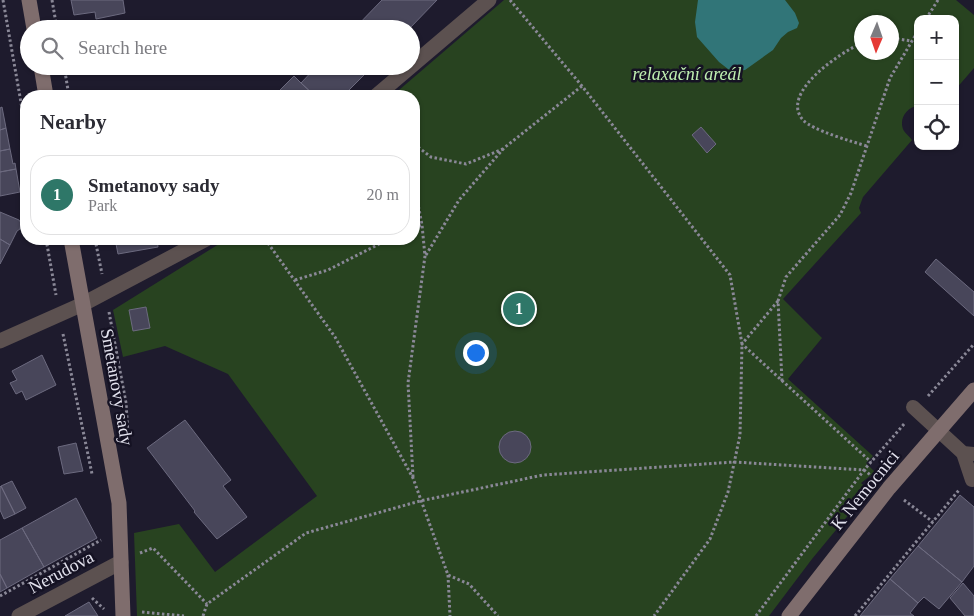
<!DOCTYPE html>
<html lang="en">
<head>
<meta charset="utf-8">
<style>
  body { margin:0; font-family:Georgia,serif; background:#f2f2f3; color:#2b2b33 }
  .controls { position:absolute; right:15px; top:15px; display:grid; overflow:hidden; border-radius:10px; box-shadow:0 1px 4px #0004 }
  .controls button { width:45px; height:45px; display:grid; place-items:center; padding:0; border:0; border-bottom:1px solid #e1e1e2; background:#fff; color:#2b2b33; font:25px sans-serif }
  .compass { position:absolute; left:854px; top:15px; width:45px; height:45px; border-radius:50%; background:#fff; box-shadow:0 1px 4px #0004; rotate:182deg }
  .you { position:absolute; left:475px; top:352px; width:18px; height:18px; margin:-12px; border:4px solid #fff; border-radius:50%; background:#1a73e8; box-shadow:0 0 0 8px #1a73e833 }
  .badge { display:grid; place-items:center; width:32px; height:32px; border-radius:50%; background:#2e7768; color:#fff; font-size:16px; font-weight:700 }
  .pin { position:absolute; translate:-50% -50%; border:2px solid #fff; box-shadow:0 1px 5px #0006 }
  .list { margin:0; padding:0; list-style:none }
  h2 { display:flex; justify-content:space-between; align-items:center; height:65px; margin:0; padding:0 20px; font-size:21px }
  h2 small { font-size:16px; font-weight:400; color:#7c7c81 }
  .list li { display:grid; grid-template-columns:32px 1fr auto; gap:15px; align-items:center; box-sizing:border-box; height:80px; margin:0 10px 10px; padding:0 10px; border:1px solid #e1e1e2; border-radius:20px }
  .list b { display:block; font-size:19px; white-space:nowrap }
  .list p { margin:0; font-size:16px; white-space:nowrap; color:#7c7c81 }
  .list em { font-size:16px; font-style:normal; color:#7c7c81 }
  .icon { flex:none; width:28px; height:28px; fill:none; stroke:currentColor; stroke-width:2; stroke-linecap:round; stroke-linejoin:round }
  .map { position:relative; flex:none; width:974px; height:616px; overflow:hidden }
  .search { position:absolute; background:#fff; box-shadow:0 1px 4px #0004; left:20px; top:20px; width:400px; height:55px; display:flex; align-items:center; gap:12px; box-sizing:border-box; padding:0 18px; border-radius:28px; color:#7c7c81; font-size:19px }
  .panel { position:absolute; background:#fff; box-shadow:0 1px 4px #0004; left:20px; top:90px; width:400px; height:155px; border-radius:20px }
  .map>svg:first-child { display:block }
  .green { fill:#284320; fill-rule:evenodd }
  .water { fill:#317578 }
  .building { fill:#48465a; stroke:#6c6a7f }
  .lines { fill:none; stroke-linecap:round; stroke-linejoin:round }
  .path { stroke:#8a8897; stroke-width:3; stroke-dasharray:2.5 2.5; stroke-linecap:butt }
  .lane { stroke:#5c5150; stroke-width:14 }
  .street { stroke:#5c5150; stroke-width:15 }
  .secondary { stroke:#7f6d6d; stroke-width:15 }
  .labels { text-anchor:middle; stroke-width:5; stroke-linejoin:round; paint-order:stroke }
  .park-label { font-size:18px; font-style:italic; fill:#bff0b1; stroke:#151223 }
  .street-label { font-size:18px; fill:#e3e2ee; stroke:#151223 }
</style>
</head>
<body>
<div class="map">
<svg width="974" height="616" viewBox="0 0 974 616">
  <rect width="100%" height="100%" fill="#1e1b2d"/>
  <path class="green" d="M504,0H956L974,15V68L955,90V19H918V106C906,107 898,120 904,131C906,134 910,137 912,140L863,197L859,208L861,213L783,299L822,338L788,379L873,456L866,463L875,472L861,483L869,490L812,559L769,616H137L134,533L179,524L215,572L317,496L228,374L165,346L123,357L113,310L227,239H414V96H392ZM862,22H892V52H862Z"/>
  <path class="water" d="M698,0H785L795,13L799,23L797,28L788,32L781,38L773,50L745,70L735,71L728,69L719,62L697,37L695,22Z"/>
  <path class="building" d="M71,0H123L125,13L96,19L95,12L74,15Z
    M382,0H437L409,29H354Z
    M317,66H373L343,96H315L301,83Z
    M294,76L301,83L315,96H274Z
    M130,91L131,96H103Z
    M2,107L6,128L0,130V108Z
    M701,127L716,144L707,153L692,135Z
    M6,128L10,149L0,151V130Z
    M10,149L13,164L15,163L16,169L0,172V151Z
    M16,169L20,192L0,196V172Z
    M0,212L19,220L21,223L20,229L17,231L10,245L0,239Z
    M0,239L10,245L0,264Z
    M115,239H157L158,247L118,254Z
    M936,259L974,292V316L925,272Z
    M146,307L150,328L133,331L129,310Z
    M42,355L56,385L26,400L22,391L16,394L10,383L17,380L12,371Z
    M185,420L231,480L223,486L247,517L217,539L194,512L195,511L147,448Z
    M499 447a16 16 0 1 1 32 0a16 16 0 1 1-32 0Z
    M76,443L83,471L64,474L58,447Z
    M12,481L26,508L15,514L1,486Z
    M1,486L15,514L4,519L0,510V487Z
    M960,495L974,507V566L962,582L918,546Z
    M76,498L97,538L44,567L22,528Z
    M22,528L44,567L7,588L0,574V540Z
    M918,546L962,582L939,609L924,597L918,603L890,579Z
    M0,574L7,588L0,592Z
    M890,579L918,603L910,613L914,616H860Z
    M963,583L974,596V616H965L950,598Z
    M89,602L98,616H65Z"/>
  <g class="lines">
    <path class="path" d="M3,0L26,131
      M52,0L57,29
      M510,0L582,86L730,275L742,344L740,435L728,492L710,539L654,616
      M926,19L938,0
      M892,38L911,41
      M862,43C841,52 779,93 803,120C812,130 853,142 867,146
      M64,66L69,96
      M414,144L431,157L466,164L503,149
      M414,228L422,225
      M46,239L56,295
      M95,239L102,274
      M265,239L335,337L413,478L448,575L469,584L498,616
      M426,255L459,200L504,148L582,86
      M295,280L328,270L389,239
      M778,301L742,344L871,462
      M109,312L126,403L128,434
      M63,334L92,474
      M782,381L778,301L786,277L840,215L851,193L890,78L918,31
      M928,396L974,344
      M413,477L408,383L425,256L422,225L414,183
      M904,500L933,522
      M140,553L153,548L207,604
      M448,575L450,616
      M0,596L101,540
      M92,598L104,609
      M142,612L184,616
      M203,616L207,604L306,533L420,501L543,475L734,462L864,470L873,477
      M756,616L864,470L905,423
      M855,616L959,490"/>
    <path class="lane" d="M913,407L963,453L974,454
      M963,453L972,480"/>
    <path class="street" d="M376,96L489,0
      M0,341L83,304L206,239
      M19,616L121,562"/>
    <path class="secondary" d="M29,0L34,29
      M41,66L46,96
      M71,239L119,503L123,616
      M789,616L889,488L974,390"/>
  </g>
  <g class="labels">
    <g class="park-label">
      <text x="687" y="80">relaxační areál</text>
    </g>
    <g class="street-label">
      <text transform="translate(117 387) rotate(80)" y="6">Smetanovy sady</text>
      <text transform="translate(865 490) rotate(-51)" y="6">K Nemocnici</text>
      <text transform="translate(61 572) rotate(-28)" y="6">Nerudova</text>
    </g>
  </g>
</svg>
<div class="controls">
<button>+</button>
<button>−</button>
<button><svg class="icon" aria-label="locate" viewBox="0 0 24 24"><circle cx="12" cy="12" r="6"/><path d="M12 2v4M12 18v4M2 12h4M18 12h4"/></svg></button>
</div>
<svg class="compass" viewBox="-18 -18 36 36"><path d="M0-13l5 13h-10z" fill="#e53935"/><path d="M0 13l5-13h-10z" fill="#7c7c81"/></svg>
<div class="you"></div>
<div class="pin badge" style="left:519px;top:309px">1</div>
<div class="search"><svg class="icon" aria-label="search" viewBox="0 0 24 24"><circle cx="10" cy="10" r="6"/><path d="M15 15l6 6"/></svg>Search here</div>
<section class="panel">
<h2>Nearby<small></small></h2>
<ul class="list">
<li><span class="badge">1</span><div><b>Smetanovy sady</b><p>Park</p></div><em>20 m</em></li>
</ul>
</section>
</div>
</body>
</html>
